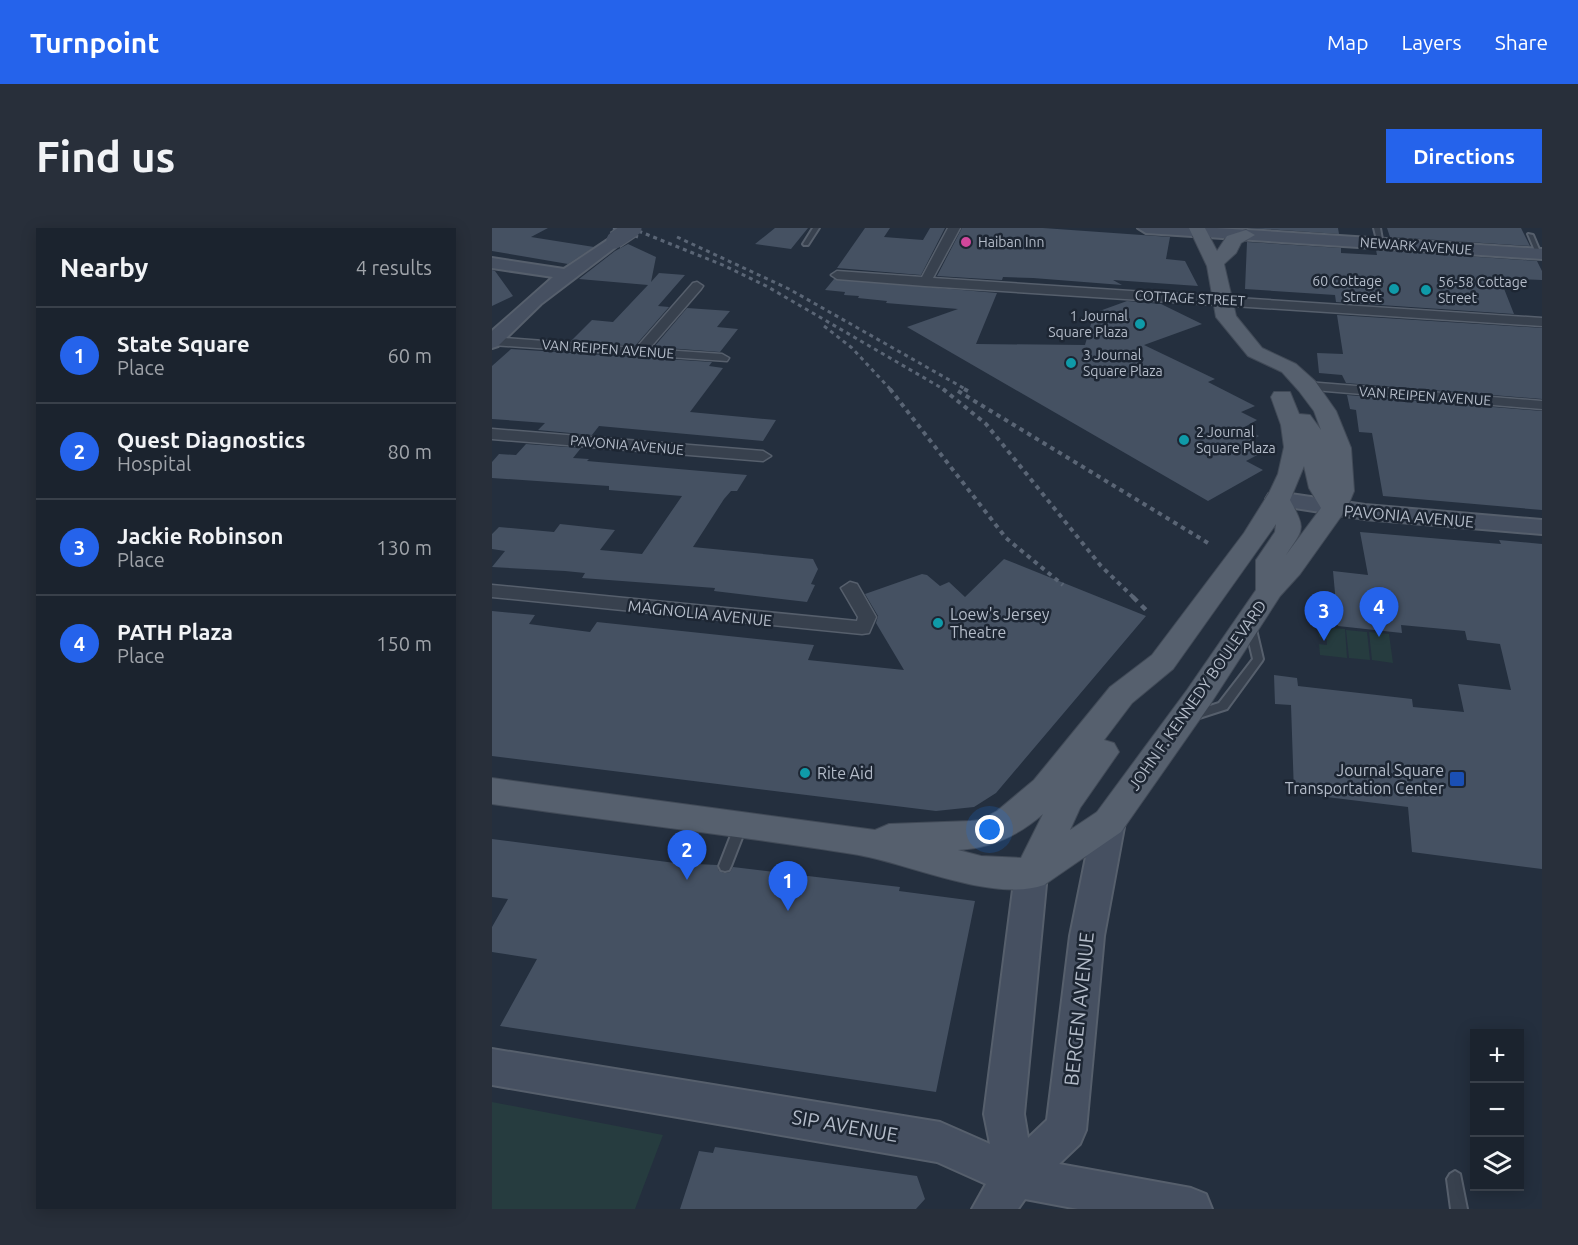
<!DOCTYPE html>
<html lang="en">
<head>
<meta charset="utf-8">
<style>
  body { margin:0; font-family:Ubuntu,sans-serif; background:#282f3a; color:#f1f3f6 }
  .controls { position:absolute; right:18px; bottom:18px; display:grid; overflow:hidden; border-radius:0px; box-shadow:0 3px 15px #0003 }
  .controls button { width:54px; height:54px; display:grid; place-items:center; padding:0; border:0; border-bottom:2px solid #39404a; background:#1b232e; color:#f1f3f6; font:30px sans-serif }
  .you { position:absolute; left:498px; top:602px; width:21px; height:21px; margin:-15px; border:4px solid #fff; border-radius:50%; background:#1a73e8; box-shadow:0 0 0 9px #1a73e833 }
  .badge { display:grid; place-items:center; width:39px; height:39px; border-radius:50%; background:#2563eb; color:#fff; font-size:20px; font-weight:700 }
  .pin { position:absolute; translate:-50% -50px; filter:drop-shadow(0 2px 3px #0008) }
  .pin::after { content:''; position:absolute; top:32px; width:21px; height:18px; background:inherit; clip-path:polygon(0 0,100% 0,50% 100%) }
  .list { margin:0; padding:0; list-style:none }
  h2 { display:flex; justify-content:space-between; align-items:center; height:78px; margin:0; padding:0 24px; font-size:26px }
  h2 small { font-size:20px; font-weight:400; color:#a0a4aa }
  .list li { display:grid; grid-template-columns:39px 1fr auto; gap:18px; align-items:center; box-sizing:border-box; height:96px; padding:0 24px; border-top:2px solid #39404a }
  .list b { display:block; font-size:22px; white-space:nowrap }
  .list p { margin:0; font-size:20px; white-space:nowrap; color:#a0a4aa }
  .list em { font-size:20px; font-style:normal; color:#a0a4aa }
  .icon { flex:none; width:33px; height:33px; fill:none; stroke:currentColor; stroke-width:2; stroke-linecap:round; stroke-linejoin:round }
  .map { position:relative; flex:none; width:1050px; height:981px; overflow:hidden; border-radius:0px }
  header { display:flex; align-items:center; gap:36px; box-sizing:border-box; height:84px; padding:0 30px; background:#2563eb; color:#fff }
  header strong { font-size:28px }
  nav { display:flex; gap:33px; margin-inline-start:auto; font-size:21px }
  .intro { display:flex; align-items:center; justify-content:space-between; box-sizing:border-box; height:144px; padding:0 36px }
  h1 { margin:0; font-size:42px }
  .button { padding:15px 27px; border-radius:0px; background:#2563eb; color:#fff; font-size:21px; font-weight:700 }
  main { display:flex; gap:36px; padding:0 36px }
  aside { flex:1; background:#1b232e; border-radius:0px; box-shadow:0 3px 15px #0003 }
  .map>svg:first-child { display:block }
  .green { fill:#263c3f }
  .building { fill:#455162 }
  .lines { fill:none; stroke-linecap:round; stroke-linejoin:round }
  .lane-casing { stroke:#565f6c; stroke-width:4 }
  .street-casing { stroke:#565f6c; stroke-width:3 }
  .secondary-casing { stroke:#565f6c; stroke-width:4 }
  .primary-casing { stroke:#414a57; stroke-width:2 }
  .lane { fill:#38414e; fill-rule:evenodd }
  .street { fill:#38414e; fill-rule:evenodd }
  .secondary { fill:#465061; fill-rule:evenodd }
  .primary { fill:#56606e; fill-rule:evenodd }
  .rail-far2 { stroke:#5a6575; stroke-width:3; stroke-dasharray:4 4; stroke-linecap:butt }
  .rail-far1 { stroke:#5a6575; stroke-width:4; stroke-dasharray:4.5 4.5; stroke-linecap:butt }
  .rail { stroke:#5a6575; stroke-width:4.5; stroke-dasharray:6 6; stroke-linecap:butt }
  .secondary-bridge-casing { stroke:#565f6c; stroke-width:19; stroke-linecap:butt }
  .secondary-bridge { stroke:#465061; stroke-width:17 }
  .hotel-dot { fill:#d1479c; stroke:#1d2633; stroke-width:2 }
  .culture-dot { fill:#0f9aa8; stroke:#1d2633; stroke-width:2 }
  .transit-dot { fill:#1a4fb4; stroke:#1d2633; stroke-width:2 }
  .labels { text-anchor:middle; stroke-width:5; stroke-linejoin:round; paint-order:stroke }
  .far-poi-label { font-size:14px; fill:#b4bcc9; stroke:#1d2633; text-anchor:start }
  .far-street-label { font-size:14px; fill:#b4bcc9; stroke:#1d2633 }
  .street-label { font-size:16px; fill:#b4bcc9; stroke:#1d2633 }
  .poi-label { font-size:16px; fill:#b4bcc9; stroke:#1d2633; text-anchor:start }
  .near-street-label { font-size:20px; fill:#b4bcc9; stroke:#1d2633 }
</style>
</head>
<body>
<header>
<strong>Turnpoint</strong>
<nav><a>Map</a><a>Layers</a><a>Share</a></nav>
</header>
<div class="intro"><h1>Find us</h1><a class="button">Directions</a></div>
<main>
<aside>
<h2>Nearby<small>4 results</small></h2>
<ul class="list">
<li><span class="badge">1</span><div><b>State Square</b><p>Place</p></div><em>60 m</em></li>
<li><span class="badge">2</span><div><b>Quest Diagnostics</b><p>Hospital</p></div><em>80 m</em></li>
<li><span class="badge">3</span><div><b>Jackie Robinson</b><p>Place</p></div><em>130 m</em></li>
<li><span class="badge">4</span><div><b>PATH Plaza</b><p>Place</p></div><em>150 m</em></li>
</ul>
</aside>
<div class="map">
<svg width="1050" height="981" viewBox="0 0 1050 981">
  <rect width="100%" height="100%" fill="#242f3e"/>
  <path class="green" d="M826,399L853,401L855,430L828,427L827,416L835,417V411L827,409Z
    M854,402L875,404L878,432L857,430Z
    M877,404L897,406L901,435L880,432Z
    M0,874L171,907L143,981H0Z"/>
  <path class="building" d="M0,0H56L39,9L102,19L76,36L0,23Z
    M283,0H316L299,21L263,16Z
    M373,0H398L392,9L431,12L438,0H453L429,47L345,40Z
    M470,0H551L678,9L674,31L693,33L706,58L621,52L630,57L541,50L511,49L510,52L445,48Z
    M759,0H846L847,6Z
    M895,0H1029L1038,18L898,9Z
    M755,14L849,20V25L885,27L884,22L1045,33L1050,43V52L1024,51L1026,54L1009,53L1022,86L844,74L843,67L753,61Z
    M136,16L164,29L159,54L167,45L193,47L166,78L177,79L143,118L79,113L100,92L121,94L156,57L87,51L123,23Z
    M0,42L3,43L21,68L0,78Z
    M342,51L505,65L484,116L593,117L602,85L635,73L669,76L710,96L652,117L723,151L716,154L763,178L749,184L765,192L751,200L767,208L753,216L769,225L754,233L771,242L716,273L415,99L466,81L394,75L395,73L366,70L367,68L352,67L353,64L333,62Z
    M195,80L238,83L225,99L246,101L228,124L162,119Z
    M845,87L1050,100V171L854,155L850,147L827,145L825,125L851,126Z
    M19,121L220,134L217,138L231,140L198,184L284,192L271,213L107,198L100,207L46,202L53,195L0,191V138Z
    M855,167L1050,183V282L891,268L880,205L867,204L864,182L858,181Z
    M34,216L89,220L81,230L97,231L95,233L255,247L245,263H239L232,271L201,319L321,331L326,341L319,356L323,357L315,374L222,363L223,360L90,350L93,345L73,343L0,339L13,323L0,321V306L7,299L62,304L68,296L123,302L108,322L150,326L190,268L117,262V258L0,250V234L7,226L24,227Z
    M868,304L1009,316L1007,312L1050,316V641L920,624L916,579L802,565L799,477L783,476L782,447L805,450L806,458L920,471L921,479L972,484L966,456L1019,462L1008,416L975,412L973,403L909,397L910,405L846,398L841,343L876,347Z
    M512,331L654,388L504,565L482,579L444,583L0,528V383L43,387L37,396L98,404L105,394L322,417L316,432L412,442L384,395L386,388L373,366L430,346L435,347L448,358L457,354L473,369Z
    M0,611L183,635L225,637L227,643L232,645L238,644L241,639L408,659L407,663L483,673L444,864L8,798L45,731L0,724V699L16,671L0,669Z
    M223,919L425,948L433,971L424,981H188L207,923L221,925Z"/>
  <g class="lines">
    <defs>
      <path id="lane" d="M321,0H327L316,17H312L311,16Z
        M882,0H888L891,17L886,16Z
        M1036,6L1041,7L1049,26L1044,25Z
        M758,394L763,397L771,431L770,433L735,481L701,492L697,491L696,488L697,485L727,475L761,431L753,397Z
        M249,592L253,594L255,597L239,638L237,642L233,643L229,642L227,638L243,597L245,594Z
        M963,943L968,946L975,981H959L955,951L958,946Z"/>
      <path id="street" d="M456,0H468L441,50L1050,90V98L433,58L345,51L339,47L345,43L430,49Z
        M205,54L211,58L209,61L157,121L230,126L237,130L235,133L0,117V109L144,120L201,55Z
        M815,154L1050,173V181L810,161L808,158Z
        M0,201L271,223L279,228L271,233L0,211Z
        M358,354L365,356L384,389L377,405L370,406L0,369V357L365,393L366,389L349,360Z"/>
      <path id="secondary" d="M646,0H724L1050,21V31L654,5Z
        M123,7L131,12L129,15L49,76L6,118L0,120V103L61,49L0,40V30L72,41Z
        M785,264L873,277L1050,292V306L873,291L777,276L774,271L777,266Z
        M617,581L628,585L633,594L612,708L594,902L588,916L567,936L699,960L714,966L720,981H586L533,971L526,981H480L494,956L445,934L0,857V821L448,894L498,916L492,886L523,646L527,636L539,632L551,636L555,646L532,886L536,910L555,892L578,708L601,594L606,585Z"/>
      <path id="primary" d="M697,0H713L725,23L735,8L754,2L763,7L749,15L744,25L732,36L744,88L770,120L804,136L823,153L844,183L859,220L862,263L855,280L808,346L788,368L717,478L629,604L552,657C500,675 415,634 361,626C241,607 120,593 0,576V550L383,602L397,596L479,593L489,592L505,583L542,552L618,459L660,427L752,305L777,265L786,246L792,219L789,197L779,169L782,164H798L807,186L818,187L829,202L822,183L807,163L790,144L756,128L724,89L715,38ZM812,238L817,260L829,280L794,327C812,300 814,302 798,272ZM784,296L783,304L764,332V362L695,462L605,584L578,602L588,580L627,524L622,515L612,512L640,475L681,441ZM551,586L529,630L489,628L466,622C499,620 526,608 551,586Z"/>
    </defs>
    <use href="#lane" class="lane-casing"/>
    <use href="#street" class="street-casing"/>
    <use href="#secondary" class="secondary-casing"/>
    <use href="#primary" class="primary-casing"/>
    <use href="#lane" class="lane"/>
    <use href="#street" class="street"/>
    <use href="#secondary" class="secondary"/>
    <use href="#primary" class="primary"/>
    <path class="rail-far2" d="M121,0L146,9
      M139,0L233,38L276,59L453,162
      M185,9L297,61L475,162
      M332,98L360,120L399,162"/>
    <path class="rail-far1" d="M398,161L514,310L571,357
      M451,161L494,196L609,338L642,370
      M472,161L476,163
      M466,163L716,315"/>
    <path class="rail" d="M641,369L656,384"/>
    <defs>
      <path id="secondary-bridge" d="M123,12L141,0"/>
    </defs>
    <use href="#secondary-bridge" class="secondary-bridge-casing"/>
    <use href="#secondary-bridge" class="secondary-bridge"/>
  </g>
  <circle class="hotel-dot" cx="474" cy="14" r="6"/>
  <g class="culture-dot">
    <circle cx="902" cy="61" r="6"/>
    <circle cx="934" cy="62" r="6"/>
    <circle cx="648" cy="96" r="6"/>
    <circle cx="579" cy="135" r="6"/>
    <circle cx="692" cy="212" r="6"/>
    <circle cx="446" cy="395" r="6"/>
    <circle cx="313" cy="545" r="6"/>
  </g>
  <rect class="transit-dot" x="957" y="543" width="16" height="16" rx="3"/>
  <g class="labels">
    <g class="far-poi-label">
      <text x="486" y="19">Haiban Inn</text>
      <text x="890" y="58" text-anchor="end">60 Cottage<tspan x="890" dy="16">Street</tspan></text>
      <text x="946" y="59">56-58 Cottage<tspan x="946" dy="16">Street</tspan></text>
      <text x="636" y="93" text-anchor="end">1 Journal<tspan x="636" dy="16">Square Plaza</tspan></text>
      <text x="591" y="132">3 Journal<tspan x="591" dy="16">Square Plaza</tspan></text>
      <text x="704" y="209">2 Journal<tspan x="704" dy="16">Square Plaza</tspan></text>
    </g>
    <g class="far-street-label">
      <text transform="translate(924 18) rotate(4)" y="5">NEWARK AVENUE</text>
      <text transform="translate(698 70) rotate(3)" y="5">COTTAGE STREET</text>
      <text transform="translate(116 121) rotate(4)" y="5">VAN REIPEN AVENUE</text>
      <text transform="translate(933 168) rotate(4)" y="5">VAN REIPEN AVENUE</text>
      <text transform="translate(135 217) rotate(5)" y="5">PAVONIA AVENUE</text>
    </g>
    <g class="street-label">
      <text transform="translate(917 288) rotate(5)" y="6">PAVONIA AVENUE</text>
      <text transform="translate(208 385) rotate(6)" y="6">MAGNOLIA AVENUE</text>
      <text transform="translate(705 467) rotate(-55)" y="6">JOHN F. KENNEDY BOULEVARD</text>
    </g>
    <g class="poi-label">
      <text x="458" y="392">Loew's Jersey<tspan x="458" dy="18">Theatre</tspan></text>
      <text x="952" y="548" text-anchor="end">Journal Square<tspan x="952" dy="18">Transportation Center</tspan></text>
      <text x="325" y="551">Rite Aid</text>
    </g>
    <g class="near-street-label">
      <text transform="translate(587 781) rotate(-84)" y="7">BERGEN AVENUE</text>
      <text transform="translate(353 898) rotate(10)" y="7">SIP AVENUE</text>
    </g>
  </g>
</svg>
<div class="controls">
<button>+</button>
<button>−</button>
<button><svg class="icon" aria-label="layers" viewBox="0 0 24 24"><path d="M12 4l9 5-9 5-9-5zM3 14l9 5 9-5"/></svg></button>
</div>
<div class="you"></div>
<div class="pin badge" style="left:296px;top:683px">1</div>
<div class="pin badge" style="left:195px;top:652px">2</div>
<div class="pin badge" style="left:832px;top:413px">3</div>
<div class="pin badge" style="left:887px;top:409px">4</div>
</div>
</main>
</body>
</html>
